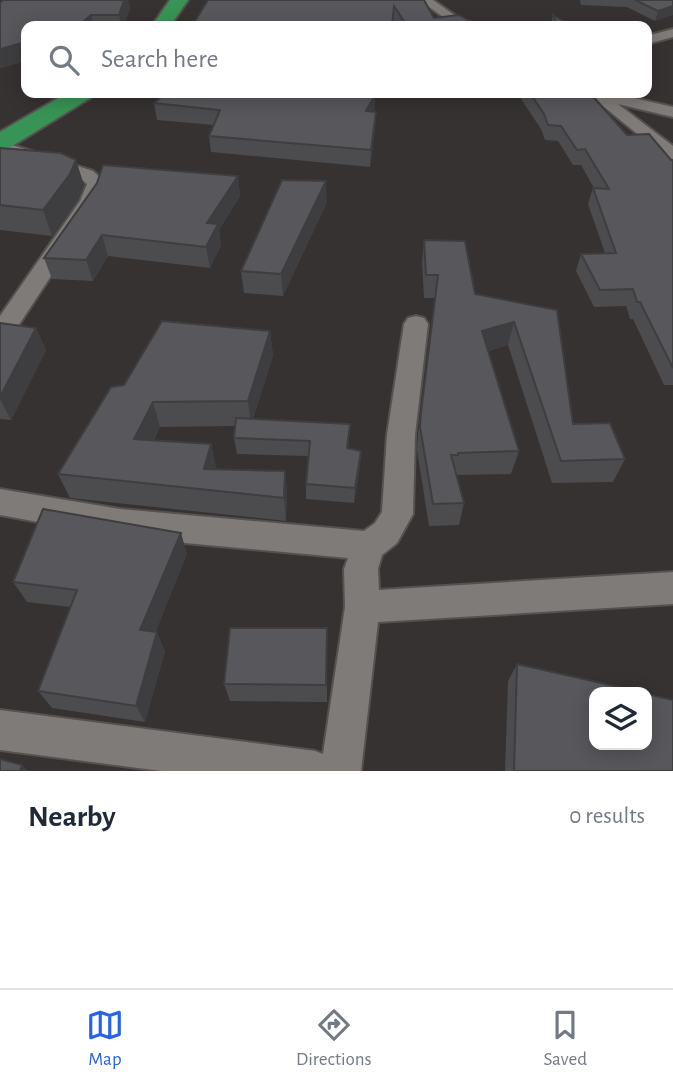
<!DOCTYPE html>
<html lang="en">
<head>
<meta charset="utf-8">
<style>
  body { margin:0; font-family:"Alegreya Sans",sans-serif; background:#f2f2f3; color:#1f2937 }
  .controls { position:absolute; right:21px; bottom:21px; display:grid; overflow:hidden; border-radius:14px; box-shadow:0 4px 18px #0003 }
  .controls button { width:63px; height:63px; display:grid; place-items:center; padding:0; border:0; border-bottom:2px solid #e0e1e3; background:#fff; color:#1f2937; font:35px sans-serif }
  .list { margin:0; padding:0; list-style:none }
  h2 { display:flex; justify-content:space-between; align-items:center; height:91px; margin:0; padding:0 28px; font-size:30px }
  h2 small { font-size:23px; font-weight:400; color:#747a83 }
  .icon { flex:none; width:38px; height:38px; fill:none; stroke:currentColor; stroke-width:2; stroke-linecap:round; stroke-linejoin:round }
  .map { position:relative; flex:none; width:673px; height:771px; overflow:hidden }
  .search { position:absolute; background:#fff; box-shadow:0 4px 18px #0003; left:21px; right:21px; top:21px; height:77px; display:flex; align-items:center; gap:18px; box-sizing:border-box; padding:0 24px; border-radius:14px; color:#747a83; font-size:26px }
  .sheet { height:217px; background:#fff }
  nav { display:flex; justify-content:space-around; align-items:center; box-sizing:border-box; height:98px; border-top:2px solid #e0e1e3; background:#fff; font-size:19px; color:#747a83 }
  nav a { display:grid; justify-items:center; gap:4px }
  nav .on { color:#2563eb }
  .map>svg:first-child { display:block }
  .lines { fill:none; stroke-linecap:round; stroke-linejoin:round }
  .minor-casing { stroke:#54514f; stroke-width:4 }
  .trunk-casing { stroke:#54514f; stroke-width:4 }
  .minor { fill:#7f7b79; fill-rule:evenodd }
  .trunk { fill:#389456; fill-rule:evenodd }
  .wall { fill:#4c4b4e }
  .shaded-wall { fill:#3e3d40 }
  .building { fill:#58575b; stroke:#3e3d40; stroke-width:2 }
</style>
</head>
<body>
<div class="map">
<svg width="673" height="771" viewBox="0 0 673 771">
  <rect width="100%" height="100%" fill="#363231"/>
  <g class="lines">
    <defs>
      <path id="minor" d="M419,0H433L470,26H456Z
        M673,29V37L647,44V36Z
        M587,93H612L673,107V117L618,104L673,146V159L667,158Z
        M0,141L93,171L106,183L100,201L9,340L0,342V316L80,201L87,184L81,179L0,152Z
        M416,316L424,318L428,324L415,435L413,514L397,543L382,555L378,569L379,590L673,572V604L378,622L361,771H161L0,750V710L315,751L323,754L345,607L344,569L348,558L120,537L0,515V489L120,509L364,531L375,523L382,512L387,435L404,324L408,318Z"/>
      <path id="trunk" d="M170,0H188L170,26H152Z
        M67,93H93L90,98L9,148L0,151V132Z"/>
    </defs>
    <use href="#minor" class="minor-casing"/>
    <use href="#trunk" class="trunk-casing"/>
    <use href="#minor" class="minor"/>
    <use href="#trunk" class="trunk"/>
  </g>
  <path class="wall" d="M3,0H128L130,8L124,26H26V61L0,68Z
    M208,0H424L434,18L478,26H397L393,20Z
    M580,0H673L655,21L627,7L581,5Z
    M553,15L571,26H552L551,25Z
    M522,93H590L627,135L671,160H673V385H664L633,319H630L626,306L594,307L576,271L581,254L605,253L588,204L593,188H594L581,165H573L558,141L545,140L541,129L521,99Z
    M154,103L375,111L374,112H376L375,128L370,167L211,152L209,136L213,125L157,120Z
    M0,148L84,185L78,200L52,236L0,230Z
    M238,176L240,196L219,230L221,245L210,268L108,256L93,281L52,279L44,258Z
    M327,202L283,296L244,293L241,271Z
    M424,240L475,294L557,310L573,424L625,459L613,482L552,483L508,345L488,351L519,451L511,474L457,475L464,503L459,525L429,526L417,450L418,435L435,298H424L422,262Z
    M0,323L36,328L46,350L11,420L0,419Z
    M270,331L273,356L253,419L350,424L348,449L360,466L354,503L306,499V484L308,456L237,454L234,438L235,426L160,427L154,440L211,444L216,469L285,471L287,495L286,521L70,498L58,474L124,385Z
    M187,554L155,632L165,651L145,722L52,708L38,691L70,607L27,602L13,582Z
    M327,628V702L230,701L224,684Z
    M517,664L673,771H505L508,681Z"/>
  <path class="shaded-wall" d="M124,0H128L130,8L124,26H122L119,15Z
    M673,6V15L655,21L658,11Z
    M91,15L94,26H78Z
    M26,42V61L0,68V49Z
    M375,95V111L366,127V111Z
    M376,112L375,128L370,167L371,150Z
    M76,160L84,185L78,200L52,236L43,210Z
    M238,176L240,196L219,230L221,245L210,268L206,247L207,223Z
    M326,181L327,202L283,296L281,274Z
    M102,235L108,256L93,281L86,260Z
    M514,322L508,345L477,354L482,331Z
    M36,328L46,350L11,420L0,399V397Z
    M270,331L273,356L251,426L248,401Z
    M153,402L160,427L142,463L134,439Z
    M211,444L216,468L210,490L204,469Z
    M361,451L360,466L354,503L355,488Z
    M285,471L287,495L286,521L284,498Z
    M181,533L187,554L149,649L140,630Z
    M157,632L165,651L145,722L136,706Z
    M22,765L29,771H20Z"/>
  <path class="building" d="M3,0H124L119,15H91L78,26H26V42L0,49V3Z
    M208,0H424L434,18L459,15L478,26H407L394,6L392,26H192Z
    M635,0H673V6L658,11Z
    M553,15L571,26H558Z
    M166,93H358L375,95L366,111L376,112L371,150L209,136L220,110L154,103Z
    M530,93H590L627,135L649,134L671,160H673V368L640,302H637L633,289L600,290L581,254L616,253L593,188L609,189L585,149L577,150L561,126L548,125L544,114Z
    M0,148L61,153L76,160L70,174L43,210L0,205Z
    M103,165L238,176L207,223L218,224L206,247L102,235L86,260L44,258L97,183Z
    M282,180L326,181L281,274L241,271Z
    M424,240L465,241L475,294L557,310L573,424L610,423L625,459L561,461L514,322L482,331L519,451L458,453V455H451L464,503L433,504L420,427L421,412L438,275H426Z
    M162,321L270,331L248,401L153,402L134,439L211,444L204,469L285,471L284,498L58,474L111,387L124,385Z
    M0,323L36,328L0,397Z
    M236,418L350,424L347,448L361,451L355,488L306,484L310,441L234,438Z
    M43,509L181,533L140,630L157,632L136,706L38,691L77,590L13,582Z
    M230,628H327L326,685L224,684Z
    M517,664L641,692H594V745H647V694L673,700V771H514Z
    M0,759L22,765L20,771H0Z"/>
</svg>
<div class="controls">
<button><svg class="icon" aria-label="layers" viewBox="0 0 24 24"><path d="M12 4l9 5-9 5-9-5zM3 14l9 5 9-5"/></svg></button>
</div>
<div class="search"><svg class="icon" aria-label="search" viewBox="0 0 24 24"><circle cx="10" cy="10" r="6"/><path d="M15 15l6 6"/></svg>Search here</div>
</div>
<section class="sheet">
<h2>Nearby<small>0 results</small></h2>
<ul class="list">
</ul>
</section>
<nav>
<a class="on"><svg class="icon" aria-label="map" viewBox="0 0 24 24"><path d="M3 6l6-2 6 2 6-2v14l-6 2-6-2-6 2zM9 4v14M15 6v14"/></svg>Map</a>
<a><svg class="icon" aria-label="directions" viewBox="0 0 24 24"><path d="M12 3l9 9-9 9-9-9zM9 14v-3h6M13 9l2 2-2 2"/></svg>Directions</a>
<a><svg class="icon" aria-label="saved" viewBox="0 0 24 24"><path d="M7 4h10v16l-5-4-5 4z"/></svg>Saved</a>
</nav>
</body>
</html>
